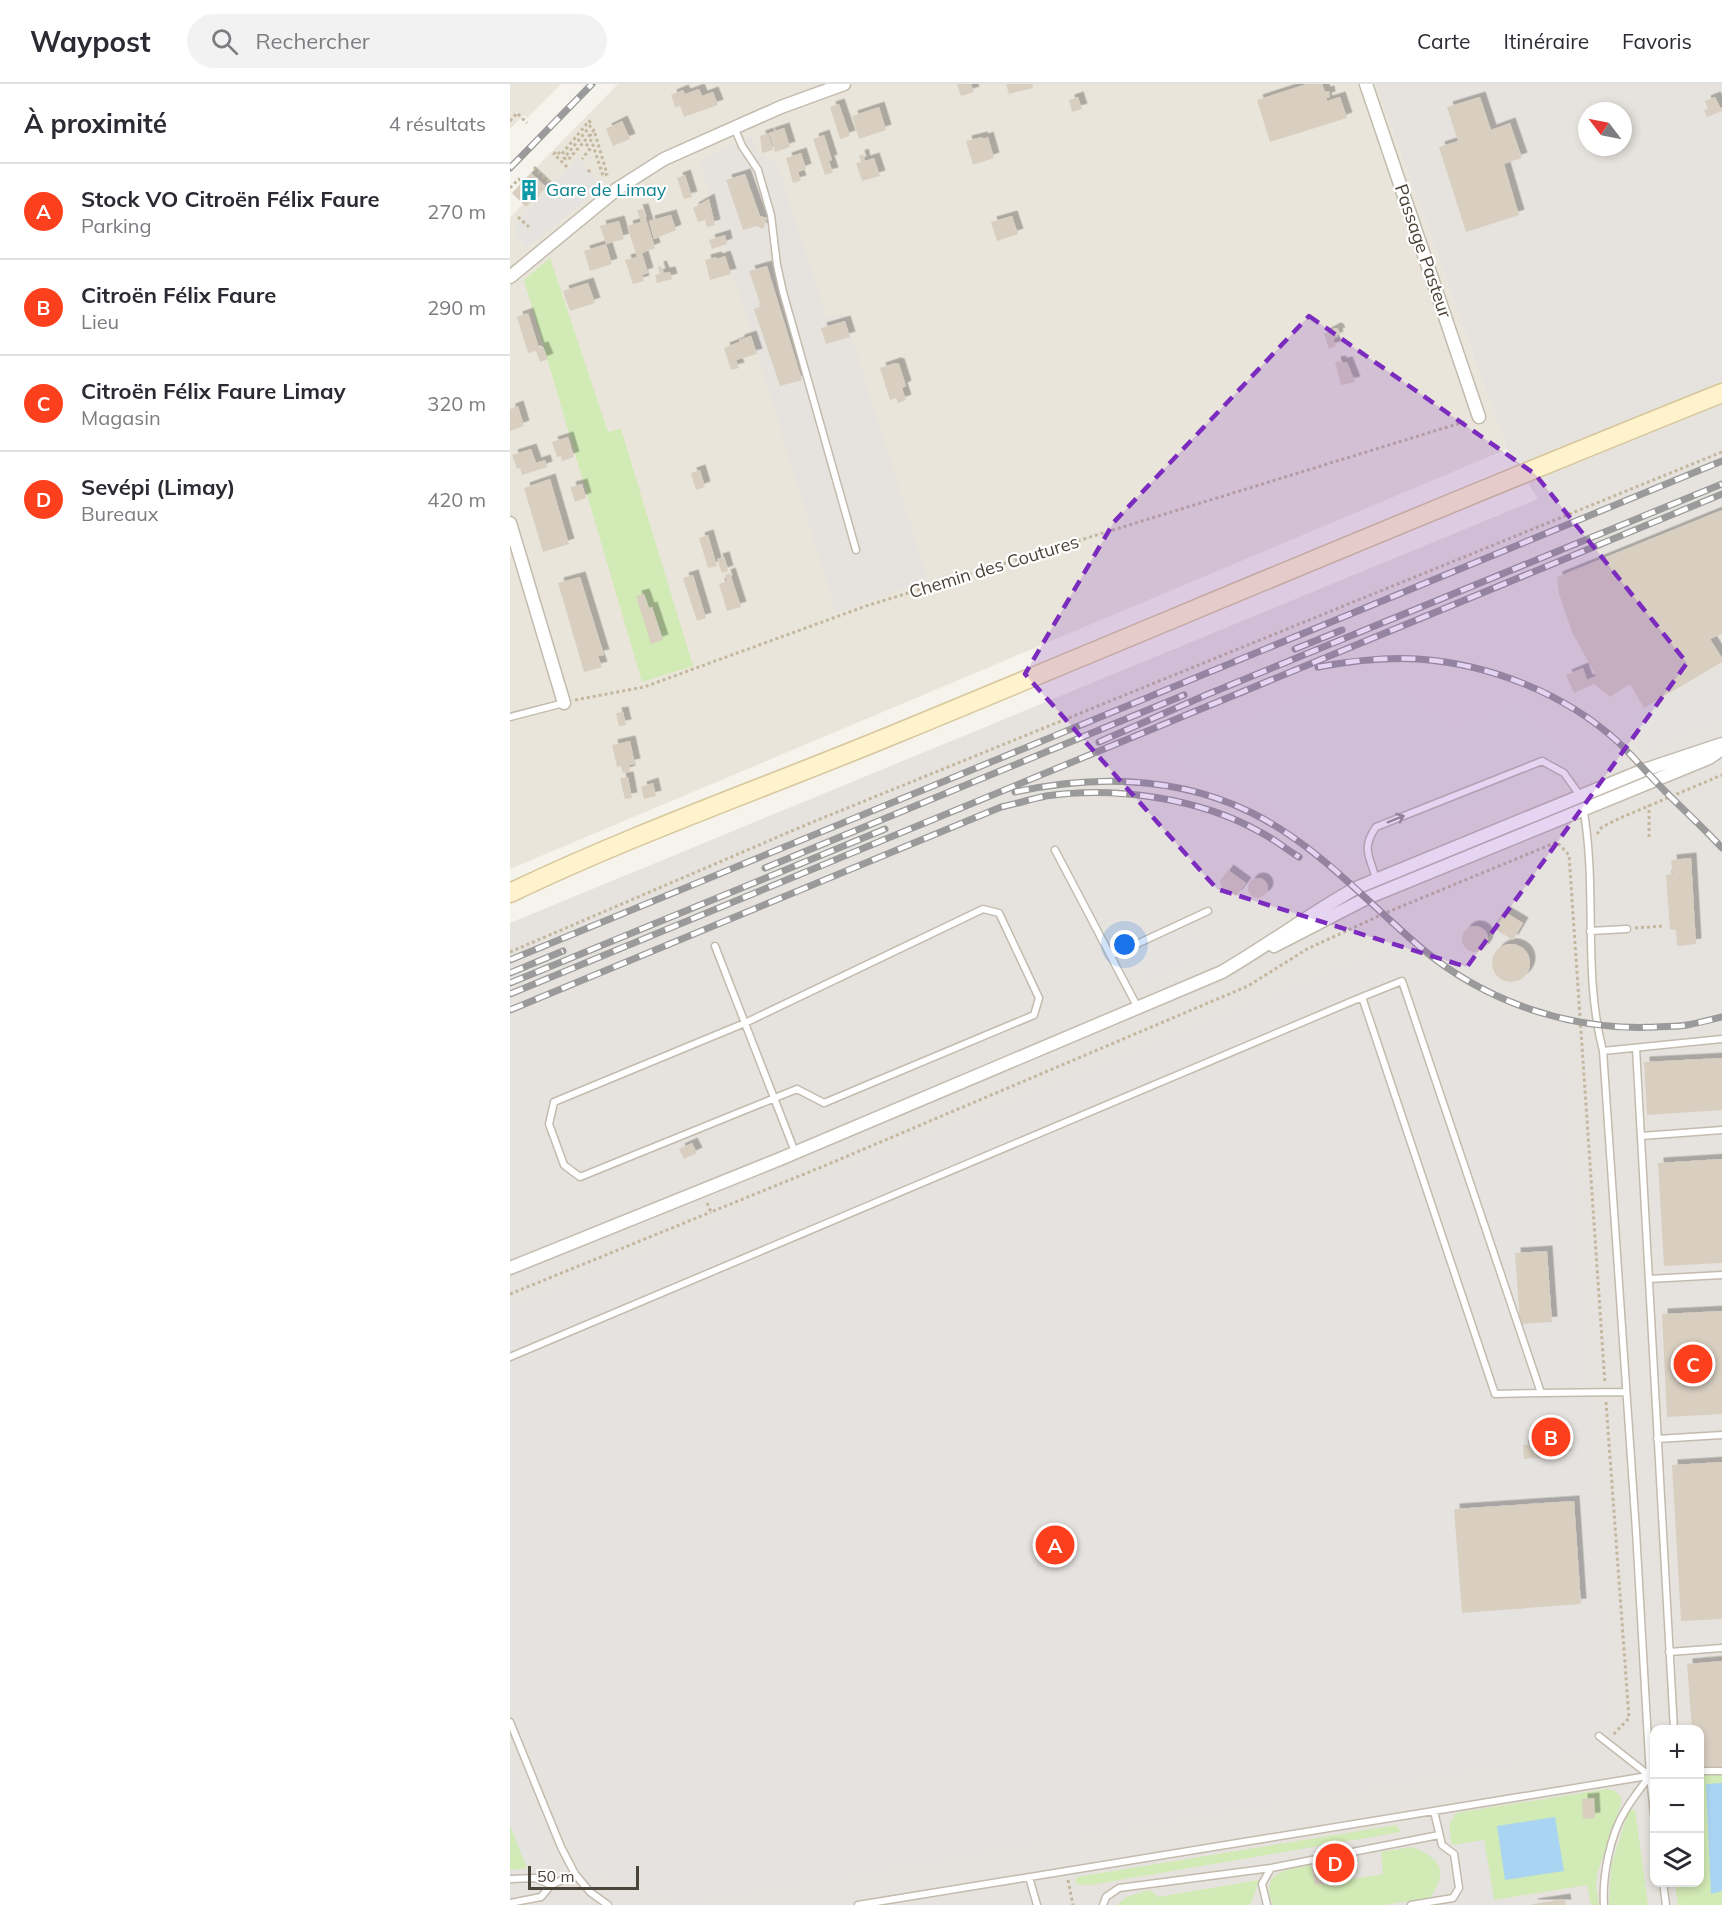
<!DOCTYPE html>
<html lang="fr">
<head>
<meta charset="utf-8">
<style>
  body { margin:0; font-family:Mulish,sans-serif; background:#f2f2f3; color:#2b2b33 }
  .controls { position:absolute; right:18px; bottom:18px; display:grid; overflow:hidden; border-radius:12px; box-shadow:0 3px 9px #0003 }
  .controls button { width:54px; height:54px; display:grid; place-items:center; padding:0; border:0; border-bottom:2px solid #e1e1e2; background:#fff; color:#2b2b33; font:30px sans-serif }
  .compass { position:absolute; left:1068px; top:18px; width:54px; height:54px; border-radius:50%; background:#fff; box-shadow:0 3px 9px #0003; rotate:302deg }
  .scale { position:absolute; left:18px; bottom:15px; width:111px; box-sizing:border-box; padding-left:6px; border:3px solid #4b4439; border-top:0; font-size:16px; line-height:21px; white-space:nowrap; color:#4b4439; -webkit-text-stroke:4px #fff; paint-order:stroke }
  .you { position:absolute; left:615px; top:861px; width:21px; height:21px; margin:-15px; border:4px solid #fff; border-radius:50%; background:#1a73e8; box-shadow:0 0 0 9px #1a73e833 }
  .badge { display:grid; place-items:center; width:39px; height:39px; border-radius:50%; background:#fc3f1d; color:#fff; font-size:20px; font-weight:700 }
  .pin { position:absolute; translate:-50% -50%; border:3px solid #fff; box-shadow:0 2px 6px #0006 }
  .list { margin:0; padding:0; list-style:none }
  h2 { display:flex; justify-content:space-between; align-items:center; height:78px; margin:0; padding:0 24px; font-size:26px }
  h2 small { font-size:20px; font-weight:400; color:#7c7c81 }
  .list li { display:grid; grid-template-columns:39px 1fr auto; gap:18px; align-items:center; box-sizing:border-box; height:96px; padding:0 24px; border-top:2px solid #e1e1e2 }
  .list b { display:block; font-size:22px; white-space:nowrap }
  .list p { margin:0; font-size:20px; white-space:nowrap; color:#7c7c81 }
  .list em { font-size:20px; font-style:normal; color:#7c7c81 }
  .icon { flex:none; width:33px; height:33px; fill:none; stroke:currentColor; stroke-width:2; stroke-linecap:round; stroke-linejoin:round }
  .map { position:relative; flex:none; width:1212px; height:1821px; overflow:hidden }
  header { display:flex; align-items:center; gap:36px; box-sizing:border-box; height:84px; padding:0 30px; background:#fff; border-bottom:2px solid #e1e1e2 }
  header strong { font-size:28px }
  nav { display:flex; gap:33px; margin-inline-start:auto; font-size:21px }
  .search { width:420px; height:54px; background:#f2f2f3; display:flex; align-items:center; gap:15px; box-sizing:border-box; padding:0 21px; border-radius:33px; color:#7c7c81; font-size:22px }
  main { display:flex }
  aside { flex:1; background:#fff }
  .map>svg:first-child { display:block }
  .residential { fill:#eae5da }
  .industrial { fill:#e6e2dd; fill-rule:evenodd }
  .green { fill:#d2eab5 }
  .parking { fill:#e5e3e0 }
  .water { fill:#a9d4f2 }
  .building { fill:#d8cfc1; filter:url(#shadow) }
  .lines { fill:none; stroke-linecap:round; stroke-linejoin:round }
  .lane-casing { stroke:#c2bbae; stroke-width:9 }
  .street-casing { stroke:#c2bbae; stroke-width:15 }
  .secondary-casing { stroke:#d6c79b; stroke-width:21 }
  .path { stroke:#c4b79f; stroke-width:3; stroke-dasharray:3 3; stroke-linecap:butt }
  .lane { stroke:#fff; stroke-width:6 }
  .street { stroke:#fff; stroke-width:12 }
  .secondary { stroke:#fff3cd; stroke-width:18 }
  .rail-casing { stroke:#9a9a9a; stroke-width:7 }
  .rail { stroke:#fff; stroke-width:4.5; stroke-dasharray:14; stroke-linecap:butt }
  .oneway { stroke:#9c9892 }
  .marked { fill:#7b2cbf; fill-opacity:0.2; stroke:#7b2cbf; stroke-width:4.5; stroke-dasharray:12 8; stroke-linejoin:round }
  .labels { text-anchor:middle; stroke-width:4.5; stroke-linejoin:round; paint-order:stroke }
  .culture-label { font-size:18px; fill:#0d838f; stroke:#fff; text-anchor:start }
  .street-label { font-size:18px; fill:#4b4439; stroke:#fff }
</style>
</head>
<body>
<header>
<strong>Waypost</strong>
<div class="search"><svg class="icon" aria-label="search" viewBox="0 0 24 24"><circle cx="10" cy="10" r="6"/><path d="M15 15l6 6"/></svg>Rechercher</div>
<nav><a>Carte</a><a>Itinéraire</a><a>Favoris</a></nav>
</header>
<main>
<aside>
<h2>À proximité<small>4 résultats</small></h2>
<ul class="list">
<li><span class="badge">A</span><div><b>Stock VO Citroën Félix Faure</b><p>Parking</p></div><em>270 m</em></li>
<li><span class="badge">B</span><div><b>Citroën Félix Faure</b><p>Lieu</p></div><em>290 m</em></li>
<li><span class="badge">C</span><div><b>Citroën Félix Faure Limay</b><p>Magasin</p></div><em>320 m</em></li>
<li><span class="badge">D</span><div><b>Sevépi (Limay)</b><p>Bureaux</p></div><em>420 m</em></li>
</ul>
</aside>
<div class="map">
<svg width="1212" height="1821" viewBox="0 0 1212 1821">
  <defs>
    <filter id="shadow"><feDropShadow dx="5.5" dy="-5.5" stdDeviation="0" flood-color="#0004"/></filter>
  </defs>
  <rect width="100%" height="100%" fill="#f6f3ec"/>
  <path class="residential" d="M0,0H51L17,34L14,31L0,45Z
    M108,0H866L997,365L0,785V134L13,120L36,103L21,89Z"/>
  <path class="industrial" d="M866,0H1212V1821H0V839L1028,415L997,365ZM1077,27H1113V63H1077ZM1144,1646H1190V1798H1144Z
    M241,52L249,69L267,79L317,234L334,229L418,496L326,529L189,76Z"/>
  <path class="green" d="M40,174L98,348L111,345L183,582L132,598L14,196Z
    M1212,1690V1821H1168L1165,1799L1190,1798V1691Z
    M1097,1705L1105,1707L1111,1713V1720L1087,1790L1086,1803L1089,1821H1081L1077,1801L984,1816L974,1756L942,1761L939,1740L946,1729Z
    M1119,1726H1125L1138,1821H1099L1101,1782Z
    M0,1741L17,1784L0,1786Z
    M886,1741L891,1748L580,1801L565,1800L567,1793Z
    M902,1763C931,1775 939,1786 920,1814L874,1821H763C749,1787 776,1786 801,1781L805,1801L873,1790L871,1768Z
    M749,1796L741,1820L736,1821H607L616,1813L640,1806L648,1813Z"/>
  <path class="parking" d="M68,74L92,102L17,164L6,151V142L17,127Z
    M868,584L945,644L1003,618L1087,694L1030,696L880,760L847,778L759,721L650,668Z
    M1212,589V636L1139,666L1122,627Z
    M678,836L695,873L636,899L619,864Z
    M886,861L957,911L1052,950L1103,1632L1077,1668L171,1820L78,1787L64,1772L0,1613V1224L287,1103Z
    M0,1678L39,1771L27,1781L17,1784L0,1741Z
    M974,1756L984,1816L951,1817L944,1770L945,1761Z"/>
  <path class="water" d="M1212,1699V1807L1201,1810L1196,1700Z
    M1045,1733L1054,1787L995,1796L987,1742Z"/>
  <path class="building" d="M447,0H461L464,8L451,12Z
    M496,0H522L523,4L499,10Z
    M797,0H812L815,8L819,7L820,13L816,14L817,17L830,13L837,34L760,58L747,16Z
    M189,5L192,12L203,8L208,21L174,33L170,22L165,23L161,11L173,6L175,10Z
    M568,13L572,25L562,28L559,16Z
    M970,13L981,46L1000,39L1012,74L994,80L1009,131L956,148L929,63L948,57L937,23Z
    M1205,13L1212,27L1197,33L1194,26L1198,25L1195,17Z
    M329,20L340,52L330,55L320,23Z
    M369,23L376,46L349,55L342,32Z
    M112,37L120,55L103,62L96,45Z
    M274,44L280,63L265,68L259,49Z
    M258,49L263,66L252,69L250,52Z
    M314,51L322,76L319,77L323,89L315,91L303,55Z
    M472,53L473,55L478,53L484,74L463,81L456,57Z
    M291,69L296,85L288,88L291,97L283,99L276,74Z
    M353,70L355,77L364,74L370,92L352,97L346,79L351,78L349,72Z
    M21,89L36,103L16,123L2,109Z
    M235,90L250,132L257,134L253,145L247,142L233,146L216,96Z
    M175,91L182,113L174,115L167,94Z
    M199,115L205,141L197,143L195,136L188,138L183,124Z
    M133,125L145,164L132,169L138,189L132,191L134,197L123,200L115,176L127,173L117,142L131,138L127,126Z
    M161,131L166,146L144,155L139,137Z
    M502,132L508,150L487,157L481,138Z
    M109,137L114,155L96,160L102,180L80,187L74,167L96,160L90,142Z
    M215,151L217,160L202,165L199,156Z
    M215,172L221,190L200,196L195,176L206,173L207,175Z
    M151,182L154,189L160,188L162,195L147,199L145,191L150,190L148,183Z
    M257,182L292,296L270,302L244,225L251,222L239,187Z
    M78,199L85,219L60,227L53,207Z
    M18,229L29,264L33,263L38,275L30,278L26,267L18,269L7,233Z
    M335,237L340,253L316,260L311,244Z
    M825,244L828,245L830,249L827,250L828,253L823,255L826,262L819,265L814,250Z
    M241,252L247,270L226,276L229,284L221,286L214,264L229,258V256Z
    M830,277L831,279L837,278L845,298L831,301L825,278Z
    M385,279L389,280L396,302L392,304L396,316L388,319L386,314L380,316L370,284Z
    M8,322L14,342L0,347V325Z
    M58,353L64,373L52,377L51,372L47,373L42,358Z
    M21,365L26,379L35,376L37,383L12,391L10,384L7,385L2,371Z
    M190,386L195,403L186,406L181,389Z
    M40,395L59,460L33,468L14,404Z
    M72,400L76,414L65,418L60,403Z
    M1212,426V550L1200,555L1212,574V578L1134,624L1120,600L1100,613L1084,600L1064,609L1056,591L1073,584L1077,596L1086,592L1062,548L1049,510L1047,493Z
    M198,451L207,482L198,484L189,454Z
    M214,473L218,487L212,489L207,475Z
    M220,489L231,523L217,527L209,500L217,497L215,491Z
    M183,491L196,534L187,537L173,494Z
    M70,493L94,571L88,572L92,583L74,588L48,499Z
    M134,510L139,524L142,523L153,556L141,560L126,512Z
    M113,628L116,641L109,642L106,629Z
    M120,657L125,680L119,681L120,687L113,689L111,682L107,683L102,661Z
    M118,693L122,714L115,715L110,694Z
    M143,699L146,712L134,715L131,703Z
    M1181,774L1186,860L1167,862L1166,846L1160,845L1156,791L1163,790L1161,776Z
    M718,786L736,799L726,812L712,804L710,797Z
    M738 804a10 10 0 1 1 20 0a10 10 0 1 1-20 0Z
    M993,827L1013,839L1003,856L983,844Z
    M952 855a13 13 0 1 1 26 0a13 13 0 1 1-26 0Z
    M982 879a19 19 0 1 1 38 0a19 19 0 1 1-38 0Z
    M1212,974V1026L1137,1031L1134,978Z
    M182,1059L187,1069L174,1075L169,1065Z
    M1212,1075V1179L1154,1182L1148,1079Z
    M1037,1167L1042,1238L1010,1240L1005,1169Z
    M1212,1227V1330L1157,1333L1152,1230Z
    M1053,1344L1055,1372L1014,1375L1013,1361L1030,1360L1029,1346Z
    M1212,1378V1535L1171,1537L1162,1381Z
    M1064,1417L1071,1520L952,1529L944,1425Z
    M1212,1577V1683L1190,1685V1646H1182L1177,1580Z
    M1084,1714L1085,1734L1073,1735L1072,1715Z
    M836,1780L839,1795L805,1801L802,1785Z
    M1055,1815L1056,1821H1023L1022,1820Z"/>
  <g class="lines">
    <defs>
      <path id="lane" d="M224,43L232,62L248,86L261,131L267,181L273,208L346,466
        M0,633L54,619
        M1073,723C1088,804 1072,887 1093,967L1126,1447L1140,1692L1144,1730
        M545,766L628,924
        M866,796C861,773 850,766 866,743L1032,677L1054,689L1071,713
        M473,825L489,829L529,914L524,931L314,1019L287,1005L70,1093L54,1081L39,1040L44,1018L235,939Z
        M1080,847L1117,845
        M205,862L285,1068
        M601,872L698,827
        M1126,964L1164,1646
        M1093,967L1212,955
        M1131,1052L1212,1046
        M1139,1195L1212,1191
        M0,1273L852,913
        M1031,1309L985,1310L852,913L892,897L1031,1309L1116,1308
        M1147,1355L1212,1351
        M1159,1568L1212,1564
        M0,1638L51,1763L65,1790L80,1808L98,1821
        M1089,1652L1140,1692
        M1190,1687H1212
        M519,1793L527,1821
        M0,1795L25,1794L41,1801L65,1790
        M1153,1798L1156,1821
        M0,1819L31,1813L41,1801
        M348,1821L1144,1691
        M593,1821L596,1813L609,1804L761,1784
        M757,1821L752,1800L761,1784L929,1751
        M901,1821L943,1814L949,1804L944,1770L932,1761L924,1727
        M1094,1821C1092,1793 1100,1751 1115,1727C1122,1715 1131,1704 1139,1693"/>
      <path id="street" d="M856,0L969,333
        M0,193L107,105L154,75L271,23L334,0
        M0,439L54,619
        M764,862L857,814L1199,674L1212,665
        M0,1184L270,1075L712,888C758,861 800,830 846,804L1134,686L1212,660"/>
      <path id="secondary" d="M0,809C127,748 260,702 390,648C664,535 937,419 1212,309"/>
    </defs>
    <use href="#lane" class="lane-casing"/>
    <use href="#street" class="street-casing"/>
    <use href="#secondary" class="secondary-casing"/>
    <path class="path" d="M0,37L7,29L17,39
      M76,62L82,55L80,50
      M24,83L41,100
      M57,83L44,70L47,67L51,71L79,37L82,40L54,74L58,76L84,46L97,90L93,92L83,61L72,75
      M78,88L81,85
      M0,104L9,95L12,98
      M27,112L28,113
      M8,133L19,143
      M65,616L134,603L356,522L957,337
      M1087,750L1092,743L1110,734L1212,691
      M1139,753V721
      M1125,844L1153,842
      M0,868L298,740L1212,368
      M197,1119L201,1128L314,1082L738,902L797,865L873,830L1047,758L1059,771L1095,1300
      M0,1210L201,1128
      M1096,1318L1119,1634L1102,1652
      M558,1796L563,1821"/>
    <use href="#lane" class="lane"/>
    <use href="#street" class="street"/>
    <use href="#secondary" class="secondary"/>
    <defs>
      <path id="rail" d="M0,84L82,0
        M785,565L832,546
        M808,583C841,577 874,573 908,575C979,580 1054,609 1107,657C1122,671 1136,688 1151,703C1171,724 1193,743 1212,764
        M589,658L696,611L1212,400
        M505,708C584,691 666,692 740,728C806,760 855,816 910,863C975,918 1060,947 1145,943C1155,942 1166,943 1177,941C1188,939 1200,936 1212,933
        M255,784L674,611
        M0,876L1212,377
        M0,889L53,867
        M0,899L375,745
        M0,910L1212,410
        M0,926L491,723C506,720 521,715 536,712C604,702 690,714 750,748C764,755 776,765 789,773"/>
    </defs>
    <use href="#rail" class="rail-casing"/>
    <use href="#rail" class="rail"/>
  </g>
  <defs><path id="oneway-shaft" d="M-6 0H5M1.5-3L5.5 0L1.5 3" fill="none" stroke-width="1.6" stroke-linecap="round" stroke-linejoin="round" transform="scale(1.5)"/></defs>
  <use class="oneway" href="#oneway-shaft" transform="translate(886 735) rotate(-22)"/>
  <path class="marked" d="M799,232L1025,390L1177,579L957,883L707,805L515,590L604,438Z"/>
  <defs>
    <symbol id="building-bare" viewBox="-9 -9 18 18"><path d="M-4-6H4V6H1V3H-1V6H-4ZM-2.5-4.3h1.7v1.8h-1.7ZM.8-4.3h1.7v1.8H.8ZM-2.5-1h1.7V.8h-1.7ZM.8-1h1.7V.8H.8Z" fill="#0f9aa8" stroke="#fff" stroke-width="2.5" paint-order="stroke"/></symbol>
  </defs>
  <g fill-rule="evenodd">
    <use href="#building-bare" x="4" y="91" width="30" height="30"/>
  </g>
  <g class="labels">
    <g class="culture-label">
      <text x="36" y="112">Gare de Limay</text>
    </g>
    <g class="street-label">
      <text transform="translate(913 167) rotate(71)" y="6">Passage Pasteur</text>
      <text transform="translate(484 483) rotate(-17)" y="6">Chemin des Coutures</text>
    </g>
  </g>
</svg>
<div class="controls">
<button>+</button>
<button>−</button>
<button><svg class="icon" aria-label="layers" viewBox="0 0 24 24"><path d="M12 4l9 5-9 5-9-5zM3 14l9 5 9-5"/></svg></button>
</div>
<svg class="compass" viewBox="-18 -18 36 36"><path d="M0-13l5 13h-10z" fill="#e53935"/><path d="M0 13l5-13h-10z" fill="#7c7c81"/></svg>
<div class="scale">50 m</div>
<div class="you"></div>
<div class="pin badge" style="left:545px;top:1461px">A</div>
<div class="pin badge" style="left:1041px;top:1353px">B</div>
<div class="pin badge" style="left:1183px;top:1280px">C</div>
<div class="pin badge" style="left:825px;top:1779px">D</div>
</div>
</main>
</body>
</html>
